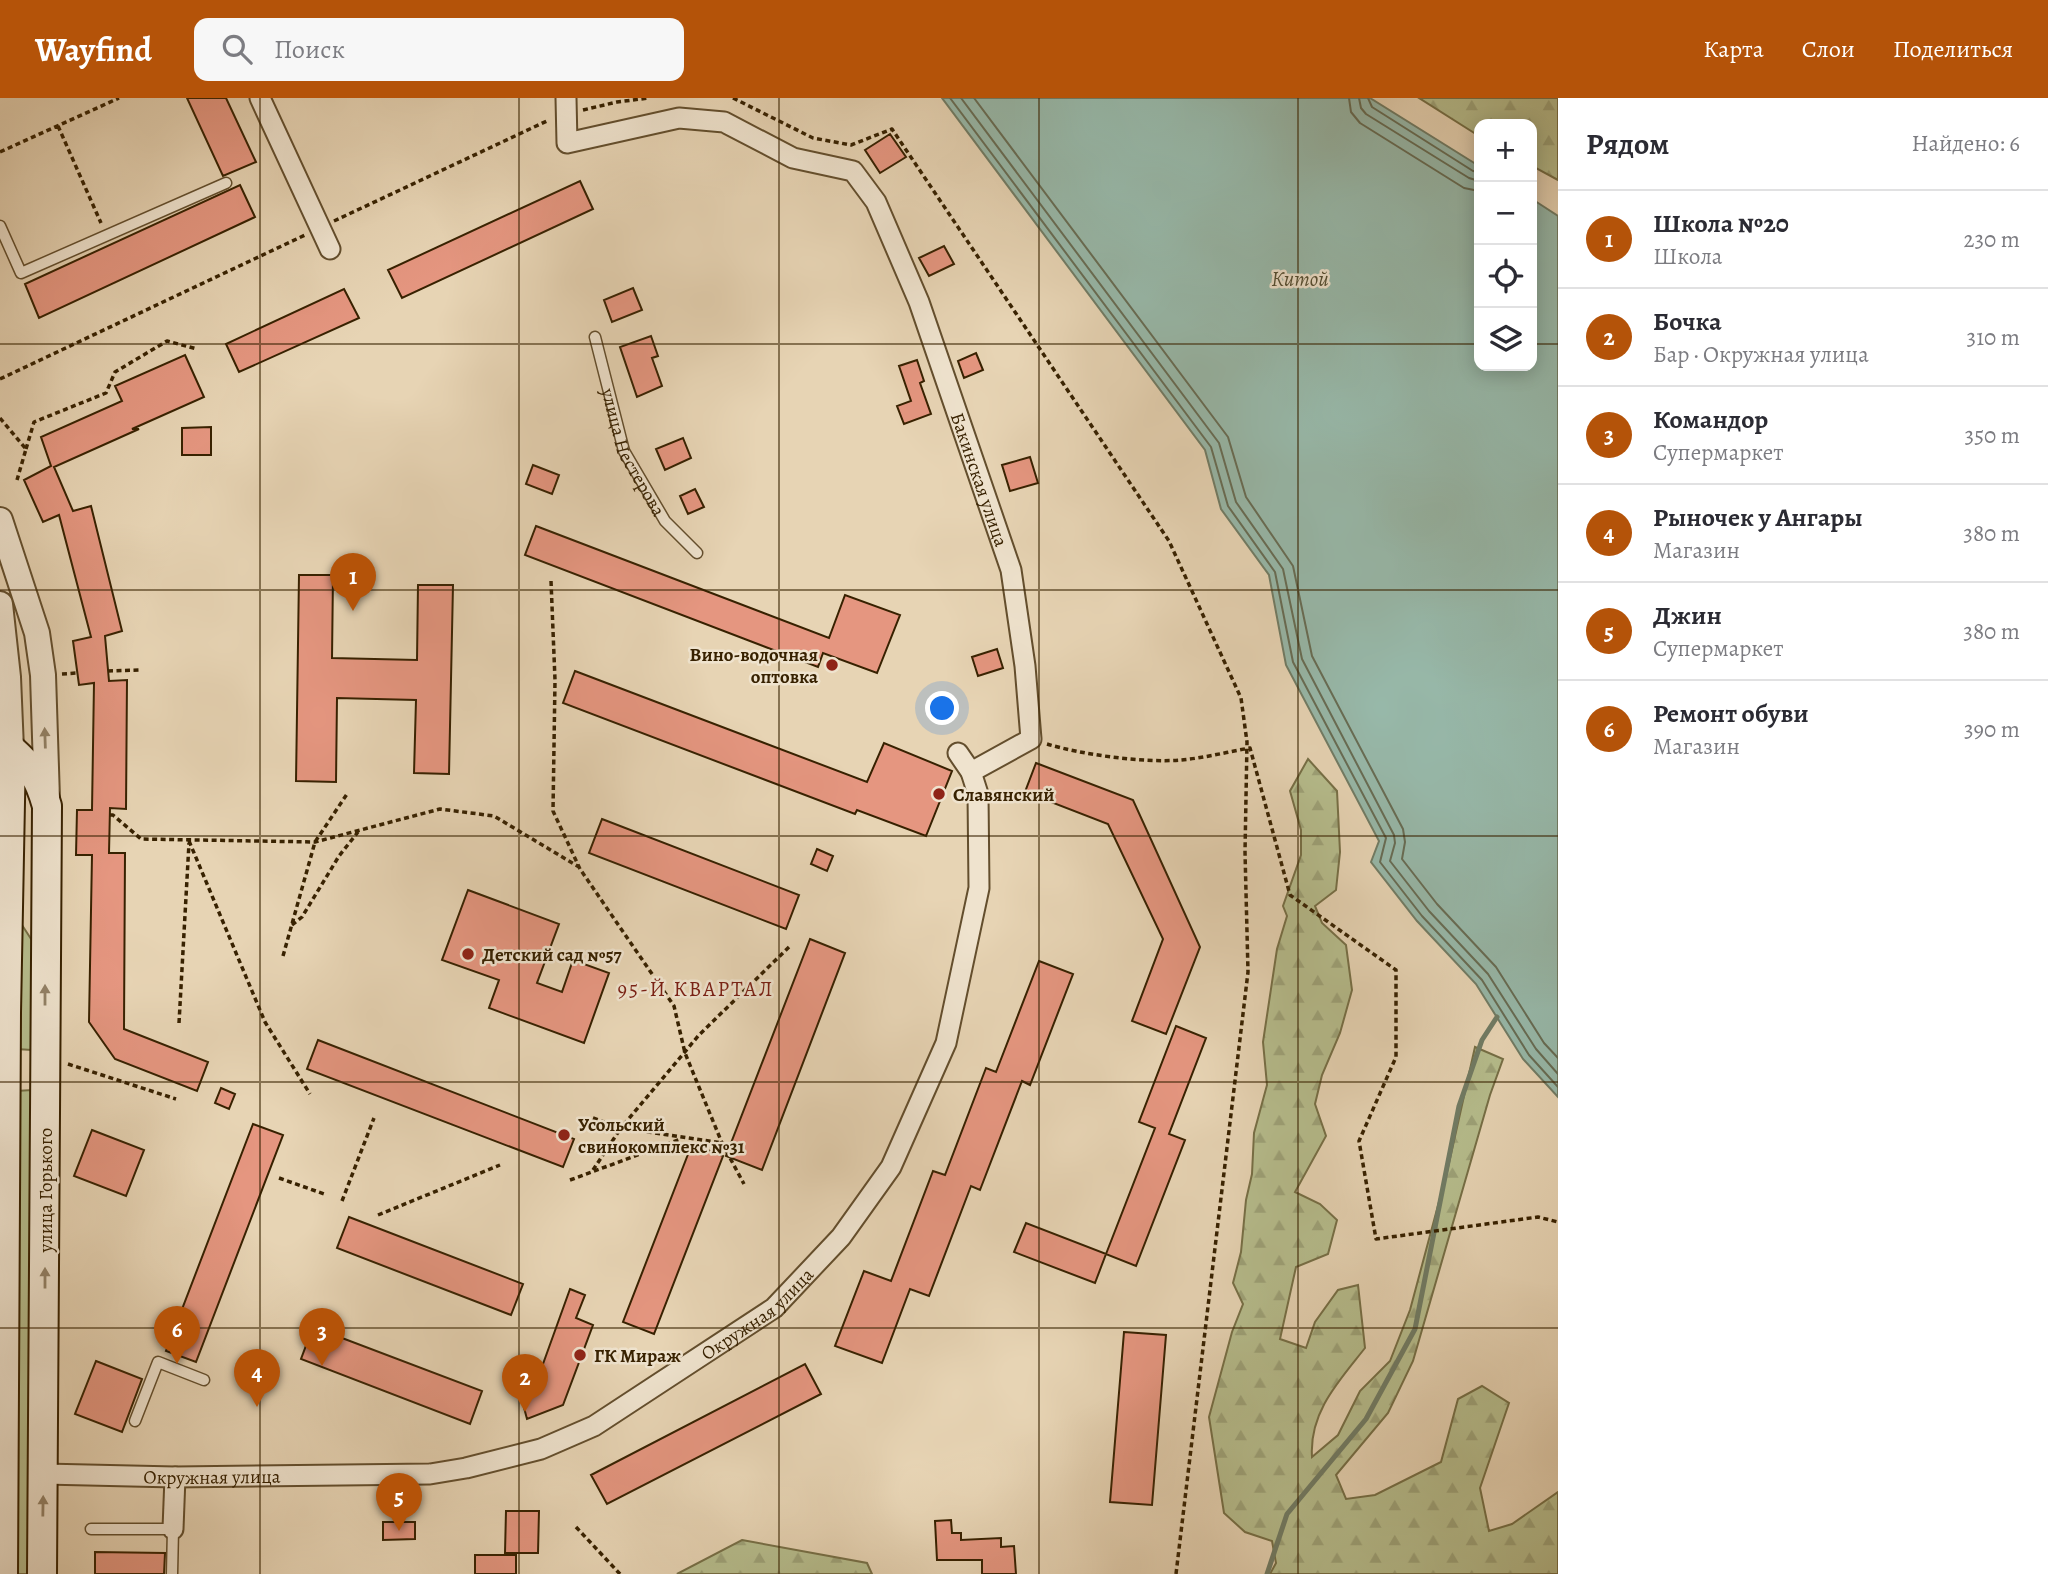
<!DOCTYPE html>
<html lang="ru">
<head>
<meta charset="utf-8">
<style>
  body { margin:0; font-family:Alegreya,serif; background:#f7f7f7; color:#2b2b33 }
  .controls { position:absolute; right:21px; top:21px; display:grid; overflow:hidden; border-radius:14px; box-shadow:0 4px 18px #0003 }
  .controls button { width:63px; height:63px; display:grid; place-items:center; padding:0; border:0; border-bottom:2px solid #e1e1e2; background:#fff; color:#2b2b33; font:35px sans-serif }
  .you { position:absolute; left:943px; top:611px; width:24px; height:24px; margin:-18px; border:5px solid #fff; border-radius:50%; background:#1a73e8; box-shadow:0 0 0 10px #1a73e833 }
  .badge { display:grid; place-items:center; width:46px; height:46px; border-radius:50%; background:#b45309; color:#fff; font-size:23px; font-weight:700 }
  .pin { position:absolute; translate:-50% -58px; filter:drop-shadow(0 2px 4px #0008) }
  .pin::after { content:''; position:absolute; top:37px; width:24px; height:21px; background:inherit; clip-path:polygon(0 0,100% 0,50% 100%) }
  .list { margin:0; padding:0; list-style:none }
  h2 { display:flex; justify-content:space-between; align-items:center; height:91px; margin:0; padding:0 28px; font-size:30px }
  h2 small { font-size:23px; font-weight:400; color:#7c7c81 }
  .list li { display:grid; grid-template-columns:46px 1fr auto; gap:21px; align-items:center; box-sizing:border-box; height:98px; padding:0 28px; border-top:2px solid #e1e1e2 }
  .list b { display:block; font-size:26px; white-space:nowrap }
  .list p { margin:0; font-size:23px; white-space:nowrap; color:#7c7c81 }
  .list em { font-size:23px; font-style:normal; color:#7c7c81 }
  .icon { flex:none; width:38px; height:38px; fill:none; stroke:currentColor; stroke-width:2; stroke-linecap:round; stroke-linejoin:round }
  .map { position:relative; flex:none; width:1558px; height:1476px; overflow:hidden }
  header { display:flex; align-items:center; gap:42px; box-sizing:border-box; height:98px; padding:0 35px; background:#b45309; color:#fff }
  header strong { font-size:33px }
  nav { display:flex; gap:38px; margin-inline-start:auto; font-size:24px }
  .search { width:490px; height:63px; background:#f7f7f7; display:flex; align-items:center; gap:18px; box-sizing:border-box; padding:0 24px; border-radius:14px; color:#7c7c81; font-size:26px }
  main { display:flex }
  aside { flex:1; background:#fff }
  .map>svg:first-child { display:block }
  .green { fill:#b6bd8d; stroke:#766f46; stroke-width:2 }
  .forest { fill:url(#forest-firs); stroke:#766f46; stroke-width:2 }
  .water { fill:#97b8a9; stroke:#717c65; stroke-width:2 }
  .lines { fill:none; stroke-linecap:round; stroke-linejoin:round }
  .shore { stroke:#676c54; stroke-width:2 }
  .stream { stroke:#717c65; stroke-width:5 }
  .building { fill:#e59680; stroke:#372100; stroke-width:2 }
  .service-casing { stroke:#634e2d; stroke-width:13 }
  .minor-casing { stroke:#634e2d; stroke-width:23 }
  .tertiary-casing { stroke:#634e2d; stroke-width:28 }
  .secondary-casing { stroke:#372100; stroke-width:32 }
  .path { stroke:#372100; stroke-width:3.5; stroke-dasharray:5 3.5; stroke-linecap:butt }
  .service { stroke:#efe3ce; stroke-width:10 }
  .minor { stroke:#efe3ce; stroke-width:19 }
  .tertiary { stroke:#efe3ce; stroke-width:24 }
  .secondary { stroke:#efe3ce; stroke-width:28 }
  .oneway { fill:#938267 }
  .grid { fill:none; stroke:#372100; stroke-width:2; stroke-opacity:0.55 }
  .poi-dot { fill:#8f2418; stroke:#efe3ce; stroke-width:2.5 }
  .labels { text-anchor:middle; stroke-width:5; stroke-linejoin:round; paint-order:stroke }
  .street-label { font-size:19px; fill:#372100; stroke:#efe3ce }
  .poi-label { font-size:19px; font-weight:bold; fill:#372100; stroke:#efe3ce; text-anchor:start }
  .water-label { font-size:21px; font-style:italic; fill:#544e33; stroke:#efe3ce }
  .neighbourhood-label { font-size:21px; letter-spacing:2px; fill:#7a1f14; stroke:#efe3ce }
</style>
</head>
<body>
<header>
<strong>Wayfind</strong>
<div class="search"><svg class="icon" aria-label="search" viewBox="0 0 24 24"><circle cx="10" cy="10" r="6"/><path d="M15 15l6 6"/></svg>Поиск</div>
<nav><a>Карта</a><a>Слои</a><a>Поделиться</a></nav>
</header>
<main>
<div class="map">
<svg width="1558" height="1476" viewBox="0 0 1558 1476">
  <defs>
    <pattern id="forest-firs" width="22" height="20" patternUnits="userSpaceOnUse" patternTransform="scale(1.75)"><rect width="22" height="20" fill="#b6bd8d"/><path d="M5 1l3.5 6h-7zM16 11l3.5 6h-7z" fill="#9da278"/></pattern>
  </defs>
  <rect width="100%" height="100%" fill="#e7d4b4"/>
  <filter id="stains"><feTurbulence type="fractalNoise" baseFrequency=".00286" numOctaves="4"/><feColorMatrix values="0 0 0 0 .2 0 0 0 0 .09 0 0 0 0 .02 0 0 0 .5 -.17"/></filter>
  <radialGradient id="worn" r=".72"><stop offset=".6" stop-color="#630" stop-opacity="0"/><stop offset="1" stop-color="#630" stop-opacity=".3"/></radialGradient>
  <path class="green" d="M20,824L35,847L32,952L16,951Z
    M32,992L29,1476H13L16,993Z"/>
  <path class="forest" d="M1419,0H1558V82L1532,68V26H1479V38Z
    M1308,661L1337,693L1340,754L1336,792L1315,808L1322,825L1346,847L1352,892L1340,935L1322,977L1315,1006L1326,1038L1295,1094L1320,1106L1337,1122L1328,1156L1296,1169L1280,1241L1306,1250L1315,1224L1338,1192L1358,1187L1365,1250C1339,1283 1309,1314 1312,1359L1338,1337L1360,1293L1390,1263L1410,1212L1447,1074L1475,949L1503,961L1490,997L1413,1263L1388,1315L1336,1377L1346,1401L1375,1397L1441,1364L1458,1301L1482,1288L1509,1305L1480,1390L1489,1433L1512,1426L1558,1394V1476H1270L1276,1465L1272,1443L1245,1434L1224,1415L1209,1319L1232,1234L1243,1206L1233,1185L1241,1154L1246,1102L1252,1076L1254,1035L1267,987L1263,944L1277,851L1287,818L1283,808L1301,757V732L1290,693Z
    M742,1442L867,1465L872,1476H677Z"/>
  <path class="water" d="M942,0H1370L1479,68V268H1532V101L1558,118V999L1523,961L1476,886L1417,823L1371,764L1379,743L1286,567L1269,477L1221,411L1205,352Z"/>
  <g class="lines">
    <path class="shore" d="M950,0L1211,349L1228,408L1275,474L1293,564L1386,740L1380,764L1422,818L1482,882L1529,957L1558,989
      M961,0L1219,345L1236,404L1283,471L1302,561L1394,737L1395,745L1390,763L1429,813L1488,876L1536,951L1558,976
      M974,0L1228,339L1246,399L1293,468L1312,558L1403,731L1405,744L1402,761L1437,806L1496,869L1544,945L1558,960
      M1349,0L1351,14L1360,25L1464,90L1479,93
      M1359,0L1361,10L1366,16L1469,80L1479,83
      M1368,0L1372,9L1473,73L1479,74"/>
    <path class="stream" d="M1267,1476L1287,1416L1366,1321L1415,1231L1459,1008L1482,942L1497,919"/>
  </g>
  <path class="building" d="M187,0H226L256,64L223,78Z
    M890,36L906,59L880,75L865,52Z
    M580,83L593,111L402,200L388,172Z
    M240,87L255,119L39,220L25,186Z
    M944,148L954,166L929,178L919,160Z
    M633,190L642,212L612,224L604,202Z
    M344,191L359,220L239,274L226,246Z
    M651,238L658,258L652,260L662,288L637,299L620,249Z
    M976,255L983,272L964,280L958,263Z
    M185,257L204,299L132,331H139L54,369L73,413L91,408L122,533L105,538L109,583L127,582L126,711L110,710L109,755H125L124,931L208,964L197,993L115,961L89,924L92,757H76L77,712H92L94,585L79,587L73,543L91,539L59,417L43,424L24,382L51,368L41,339L122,303L115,288Z
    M917,262L924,283L920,285L931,316L904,326L897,308L911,303L899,268Z
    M211,329V357H182V330Z
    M683,340L691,360L665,372L656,351Z
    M1030,359L1038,385L1010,393L1002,367Z
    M533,367L559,377L552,396L526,386Z
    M695,391L704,409L688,416L680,398Z
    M536,428L829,540L845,497L900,517L877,575L823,555L818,569L525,457Z
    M299,477H333L332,560L417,562L418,487H453L449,676L414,675L416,602L337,600L336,684L296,683Z
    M997,551L1003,570L978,578L972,559Z
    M575,573L867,684L884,645L952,673L926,738L857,712L855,716L563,605Z
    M1036,665L1133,702L1200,849L1166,936L1132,923L1163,841L1108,726L1025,694Z
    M602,721L799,797L786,831L589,755Z
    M817,751L833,758L827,773L811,766Z
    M468,792L559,826L537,885L562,894L573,862L609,875L584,945L489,910L499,882L442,862Z
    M810,841L845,855L762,1072L726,1058Z
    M1039,863L1073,876L1030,987L1022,983L980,1092L971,1088L929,1198L910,1191L882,1265L835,1248L864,1173L891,1183L933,1073L945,1077L986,970L996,974Z
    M1176,928L1206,940L1169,1036L1185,1042L1136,1168L1106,1156L1095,1185L1014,1154L1026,1125L1106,1156L1155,1030L1139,1024Z
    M318,942L574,1041L563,1069L307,971Z
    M221,990L235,996L229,1011L215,1005Z
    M253,1026L283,1037L196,1264L166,1253Z
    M92,1032L144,1052L126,1098L74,1078Z
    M692,1046L723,1058L654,1236L623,1224Z
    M349,1119L523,1186L511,1217L337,1150Z
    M570,1191L585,1197L576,1220L593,1227L563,1307L527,1321L522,1302H530Z
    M313,1229L482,1293L470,1326L301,1261Z
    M1124,1234L1166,1237L1152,1407L1110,1404Z
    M96,1263L142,1281L122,1334L75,1316Z
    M805,1266L821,1296L607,1406L591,1377Z
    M506,1413H539L538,1455H505Z
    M951,1422L952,1435H961V1442L1001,1440V1449L1014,1448L1016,1476H982V1462H937L935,1423Z
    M383,1424H415V1441L383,1442Z
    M95,1454L165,1455L164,1476H95Z
    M475,1457H516V1476H475Z"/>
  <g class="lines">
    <defs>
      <g id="service">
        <path d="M0,128L21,175L226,85"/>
        <path id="s1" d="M595,239L624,353L665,423L697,455"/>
        <path d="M135,1323L158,1264L204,1282"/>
        <path d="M91,1431H173L172,1476"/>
      </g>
      <g id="minor">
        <path d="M260,0L330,151"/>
        <path id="s2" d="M566,0L567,45L679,20L724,24L793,60L853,73L876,104L919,204L1011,472L1025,568L1031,641L971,674"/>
        <path id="s3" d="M44,1376L175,1379L430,1376L466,1370L541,1351L594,1328L774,1210L841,1139L891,1069L946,945L979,790L978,696L971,674L958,655"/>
        <path d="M173,1431L175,1379"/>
      </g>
      <path id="tertiary" d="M0,422L37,535L43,577L47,701
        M0,506L8,579L11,651"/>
      <path id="secondary" d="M0,641C28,667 36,670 47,708L42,1476
        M3,1476L6,915L11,651"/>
    </defs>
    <use href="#service" class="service-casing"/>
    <use href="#minor" class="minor-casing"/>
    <use href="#tertiary" class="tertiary-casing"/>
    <use href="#secondary" class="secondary-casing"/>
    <path class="path" d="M733,0L813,40L851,47L892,31L1169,443L1241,600L1247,644L1245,754L1248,874L1176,1476
      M583,12L617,4L649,0
      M58,28L101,125
      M0,54L119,0
      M334,123L549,22
      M0,281L305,137
      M0,320L26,351L17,382
      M26,351L34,324L106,295L115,274L167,243L197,251
      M551,483L555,582L553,713L580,771L674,908L685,955L722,1045
      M108,573L140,572
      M62,576L77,575
      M1047,646C1084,657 1143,665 1181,662C1204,660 1227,654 1250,650L1290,797L1396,872V959L1359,1043L1376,1141L1538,1119L1558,1124
      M110,717H113L141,741L315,744L440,711L494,718L579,769
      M189,743L265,924L310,996
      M292,827L302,819L339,758L358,734
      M283,858L315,744L347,696
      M179,925L189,745
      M68,966L176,1001
      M593,1020L621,1030L699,937L789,849
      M593,1072L621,1030L722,1045L744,1086
      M279,1080L327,1097
      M570,1082L681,1041
      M342,1103L374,1020
      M378,1117L500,1067
      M576,1429L620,1476"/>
    <use href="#service" class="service"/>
    <use href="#minor" class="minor"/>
    <use href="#tertiary" class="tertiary"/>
    <use href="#secondary" class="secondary"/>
  </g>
  <defs><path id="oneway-solid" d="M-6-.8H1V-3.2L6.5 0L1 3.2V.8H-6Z" transform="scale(1.75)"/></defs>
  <g class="oneway">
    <use href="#oneway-solid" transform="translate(45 640) rotate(-92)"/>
    <use href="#oneway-solid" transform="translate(45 897) rotate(-90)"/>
    <use href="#oneway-solid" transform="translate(45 1180) rotate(-90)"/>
    <use href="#oneway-solid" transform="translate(43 1408) rotate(-89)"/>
  </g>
  <path class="grid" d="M260,0V1476M519,0V1476M779,0V1476M1039,0V1476M1298,0V1476M0,246H1479M1532,246H1558M0,492H1558M0,738H1558M0,984H1558M0,1230H1558"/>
  <g class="poi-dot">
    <circle cx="832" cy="567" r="7"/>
    <circle cx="939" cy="696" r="7"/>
    <circle cx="468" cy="856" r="7"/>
    <circle cx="564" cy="1037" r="7"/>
    <circle cx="580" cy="1257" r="7"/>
  </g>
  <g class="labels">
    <g class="street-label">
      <text dy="7" stroke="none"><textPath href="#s1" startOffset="122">улица Нестерова</textPath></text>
      <text dy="7" stroke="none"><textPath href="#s2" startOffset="679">Бакинская улица</textPath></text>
      <text transform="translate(45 1092) rotate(-90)" y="7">улица Горького</text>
      <text dy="7" stroke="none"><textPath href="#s3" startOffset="756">Окружная улица</textPath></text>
      <text dy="7" stroke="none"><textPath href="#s3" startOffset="168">Окружная улица</textPath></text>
    </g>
    <g class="poi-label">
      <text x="818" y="563" text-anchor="end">Вино-водочная<tspan x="818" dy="22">оптовка</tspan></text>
      <text x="953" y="703">Славянский</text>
      <text x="482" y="863">Детский сад №57</text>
      <text x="578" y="1033">Усольский<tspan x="578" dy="22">свинокомплекс №31</tspan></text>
      <text x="594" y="1264">ГК Мираж</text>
    </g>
    <g class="water-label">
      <text x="1300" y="188">Китой</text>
    </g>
    <g class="neighbourhood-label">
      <text x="696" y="898">95-Й КВАРТАЛ</text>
    </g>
  </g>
  <rect width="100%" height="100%" filter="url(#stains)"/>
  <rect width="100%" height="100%" fill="url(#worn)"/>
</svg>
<div class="controls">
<button>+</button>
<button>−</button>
<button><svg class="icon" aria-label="locate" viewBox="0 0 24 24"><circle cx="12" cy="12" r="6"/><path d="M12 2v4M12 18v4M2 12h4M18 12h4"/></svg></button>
<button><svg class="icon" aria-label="layers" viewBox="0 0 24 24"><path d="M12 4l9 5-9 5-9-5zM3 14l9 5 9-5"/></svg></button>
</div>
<div class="you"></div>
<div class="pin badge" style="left:353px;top:513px">1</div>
<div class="pin badge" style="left:525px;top:1314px">2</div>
<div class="pin badge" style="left:322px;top:1268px">3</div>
<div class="pin badge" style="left:257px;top:1309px">4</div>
<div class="pin badge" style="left:399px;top:1433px">5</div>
<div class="pin badge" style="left:177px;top:1266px">6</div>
</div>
<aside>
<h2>Рядом<small>Найдено: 6</small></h2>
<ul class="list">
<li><span class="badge">1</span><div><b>Школа №20</b><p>Школа</p></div><em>230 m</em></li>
<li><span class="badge">2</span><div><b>Бочка</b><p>Бар · Окружная улица</p></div><em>310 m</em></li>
<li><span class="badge">3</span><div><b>Командор</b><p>Супермаркет</p></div><em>350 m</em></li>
<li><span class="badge">4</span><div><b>Рыночек у Ангары</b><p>Магазин</p></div><em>380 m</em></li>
<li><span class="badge">5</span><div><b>Джин</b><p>Супермаркет</p></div><em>380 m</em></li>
<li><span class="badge">6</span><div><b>Ремонт обуви</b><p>Магазин</p></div><em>390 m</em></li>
</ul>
</aside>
</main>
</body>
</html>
